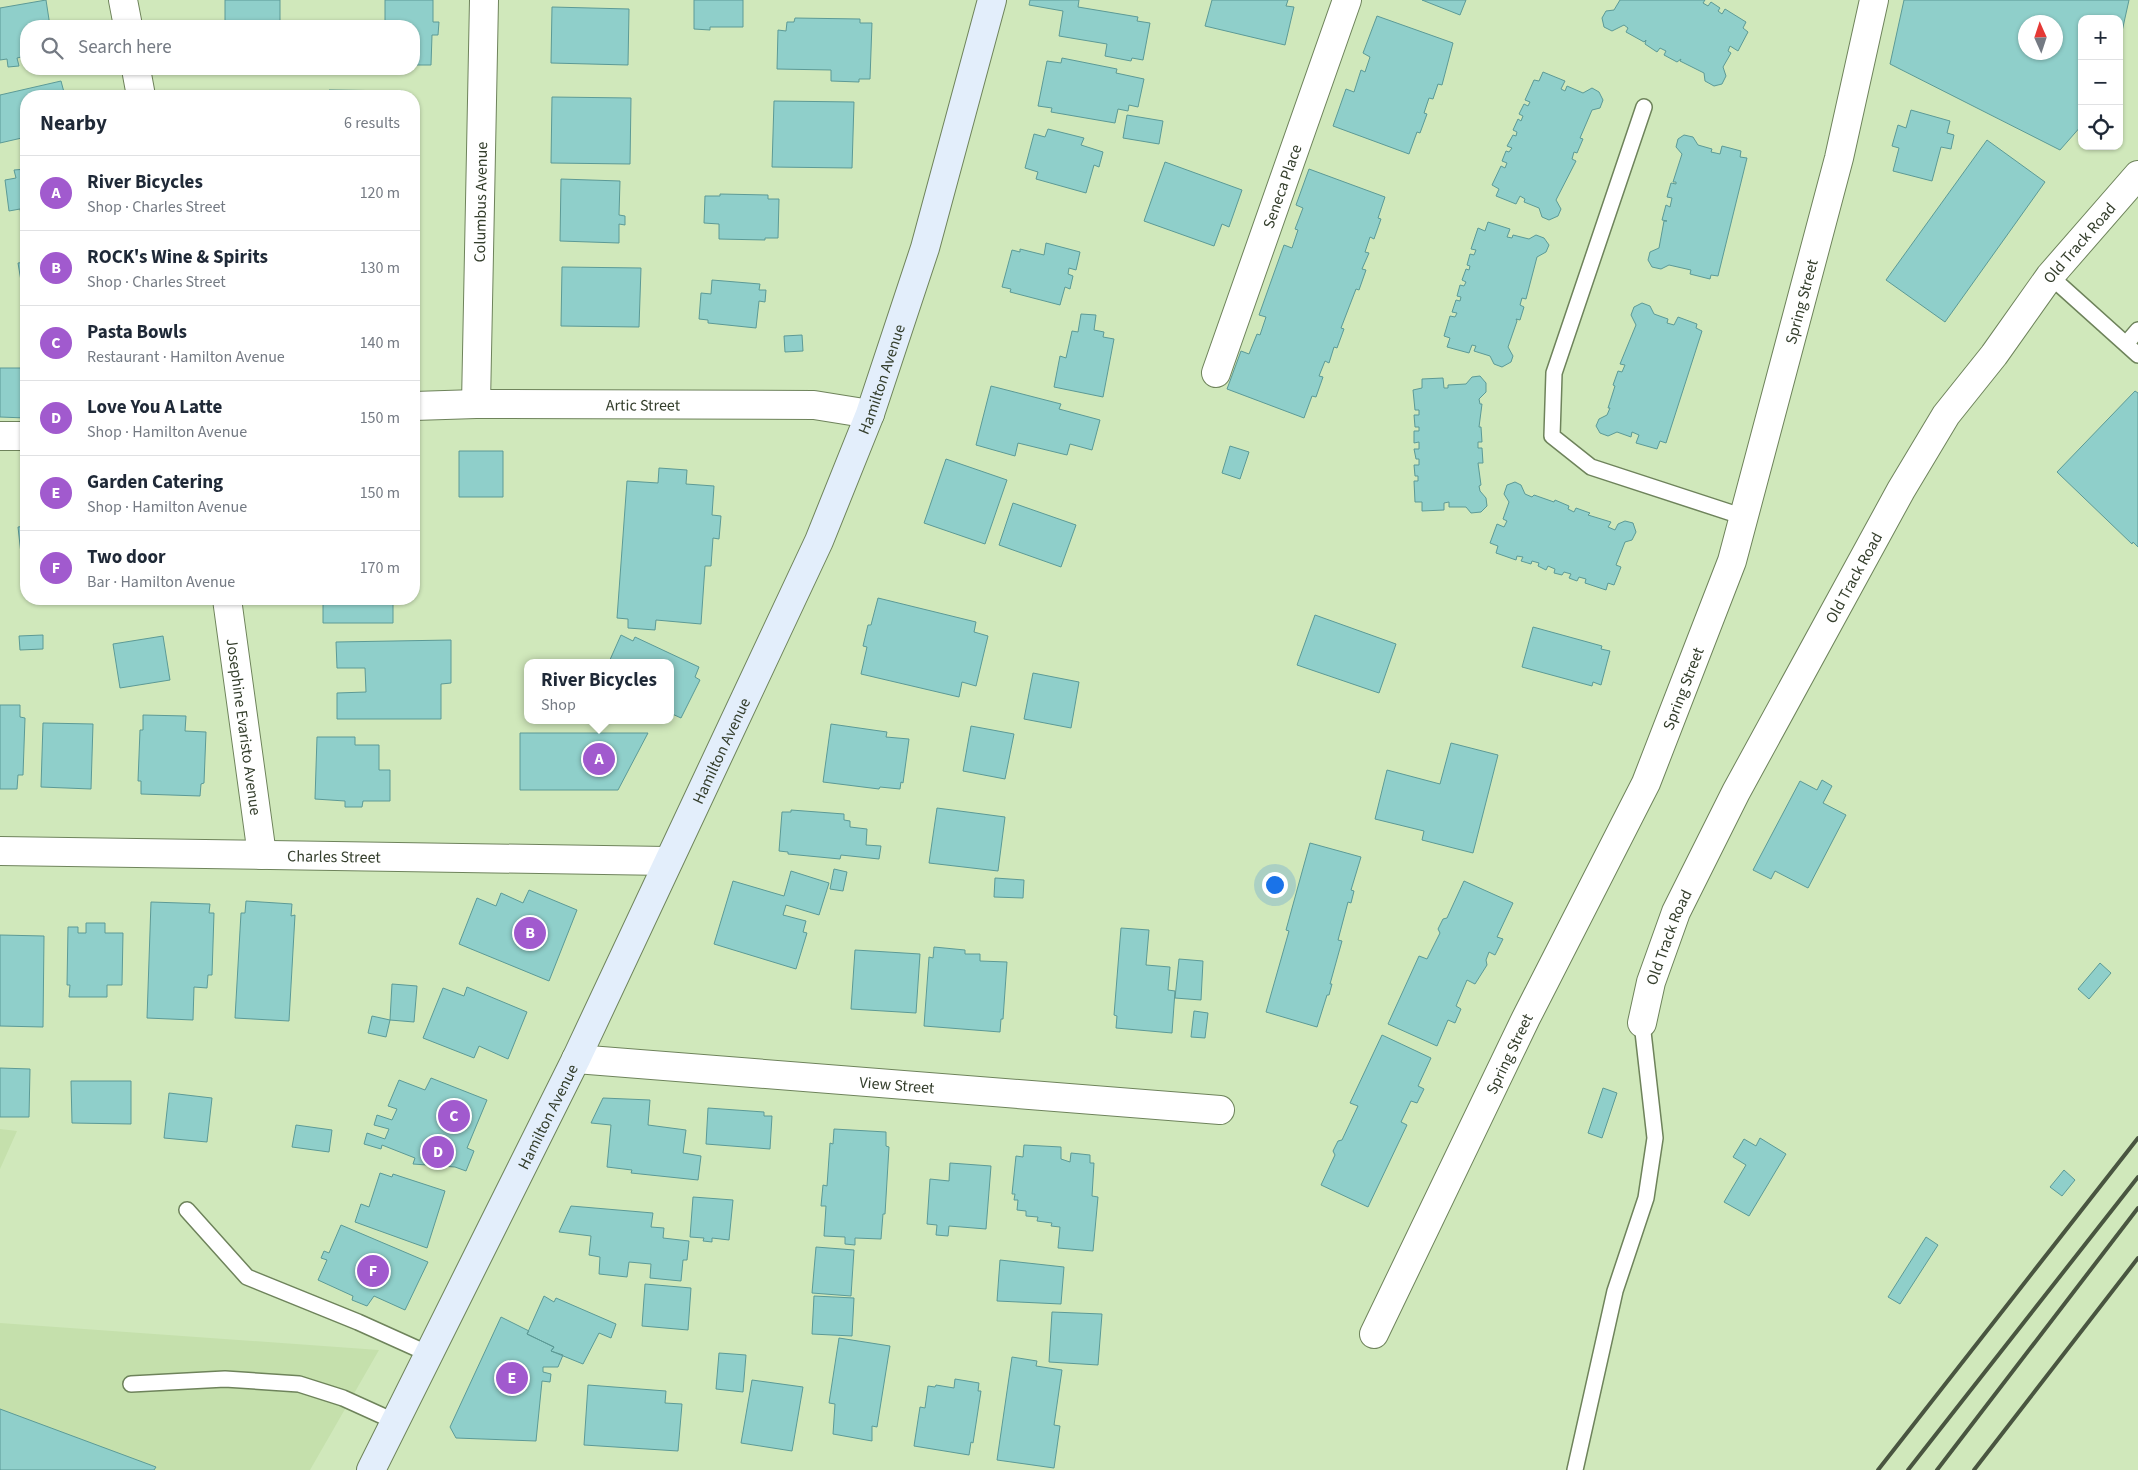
<!DOCTYPE html>
<html lang="en">
<head>
<meta charset="utf-8">
<style>
  body { margin:0; font-family:"Source Sans 3",sans-serif; background:#f2f2f3; color:#1f2937 }
  .controls { position:absolute; right:15px; top:15px; display:grid; overflow:hidden; border-radius:10px; box-shadow:0 1px 4px #0004 }
  .controls button { width:45px; height:45px; display:grid; place-items:center; padding:0; border:0; border-bottom:1px solid #e0e1e3; background:#fff; color:#1f2937; font:25px sans-serif }
  .compass { position:absolute; left:2018px; top:15px; width:45px; height:45px; border-radius:50%; background:#fff; box-shadow:0 1px 4px #0004; rotate:357deg }
  .you { position:absolute; left:1274px; top:884px; width:18px; height:18px; margin:-12px; border:4px solid #fff; border-radius:50%; background:#1a73e8; box-shadow:0 0 0 8px #1a73e833 }
  .badge { display:grid; place-items:center; width:32px; height:32px; border-radius:50%; background:#a15ace; color:#fff; font-size:16px; font-weight:700 }
  .pin { position:absolute; translate:-50% -50%; border:2px solid #fff; box-shadow:0 1px 5px #0006 }
  .popup { position:absolute; left:524px; top:659px; width:150px; height:65px; box-sizing:border-box; display:grid; place-content:center; border-radius:10px; background:#fff; filter:drop-shadow(0 1px 4px #0005); font-size:16px; white-space:nowrap; color:#747a83 }
  .popup b { font-size:19px; color:#1f2937 }
  .popup::after { content:''; position:absolute; left:50%; top:100%; margin-left:-10px; border:10px solid transparent; border-top-color:#fff }
  .list { margin:0; padding:0; list-style:none }
  h2 { display:flex; justify-content:space-between; align-items:center; height:65px; margin:0; padding:0 20px; font-size:21px }
  h2 small { font-size:16px; font-weight:400; color:#747a83 }
  .list li { display:grid; grid-template-columns:32px 1fr auto; gap:15px; align-items:center; box-sizing:border-box; height:75px; padding:0 20px; border-top:1px solid #e0e1e3 }
  .list b { display:block; font-size:19px; white-space:nowrap }
  .list p { margin:0; font-size:16px; white-space:nowrap; color:#747a83 }
  .list em { font-size:16px; font-style:normal; color:#747a83 }
  .icon { flex:none; width:28px; height:28px; fill:none; stroke:currentColor; stroke-width:2; stroke-linecap:round; stroke-linejoin:round }
  .map { position:relative; flex:none; width:2138px; height:1470px; overflow:hidden }
  .search { position:absolute; background:#fff; box-shadow:0 1px 4px #0004; left:20px; top:20px; width:400px; height:55px; display:flex; align-items:center; gap:12px; box-sizing:border-box; padding:0 18px; border-radius:20px; color:#747a83; font-size:19px }
  .panel { position:absolute; background:#fff; box-shadow:0 1px 4px #0004; left:20px; top:90px; width:400px; height:515px; border-radius:20px }
  .map>svg:first-child { display:block }
  .built { fill:#c5e0ac }
  .building { fill:#8fcfca; stroke:#5c9a96; fill-rule:evenodd }
  .lines { fill:none; stroke-linecap:round; stroke-linejoin:round }
  .service-casing { stroke:#6e835b; stroke-width:18 }
  .minor-casing { stroke:#6e835b; stroke-width:30 }
  .secondary-casing { stroke:#6e835b; stroke-width:30 }
  .service { stroke:#fff; stroke-width:15 }
  .minor { stroke:#fff; stroke-width:28 }
  .secondary { stroke:#e3eefb; stroke-width:28 }
  .rail { stroke:#495540; stroke-width:4 }
  .labels { text-anchor:middle; stroke-width:4; stroke-linejoin:round; paint-order:stroke }
  .street-label { font-size:16px; fill:#343e2c; stroke:#ddf5c8 }
</style>
</head>
<body>
<div class="map">
<svg width="2138" height="1470" viewBox="0 0 2138 1470">
  <rect width="100%" height="100%" fill="#d0e8bb"/>
  <path class="built" d="M0,1129L17,1131L0,1169Z
    M0,1323L379,1350L310,1470H0Z"/>
  <path class="building" d="M46,0L50,26H26V56L17,58L19,66L8,67L7,59L0,60V8Z
    M225,0H280V26H225Z
    M385,0H433V22H439L438,35H432L431,65H414V26H385Z
    M694,0H743V27H710V30L694,29Z
    M1030,0H1079L1078,7L1138,17L1137,21L1150,23L1143,60L1132,58L1131,61L1105,56L1107,44L1059,36L1063,11L1029,5Z
    M1212,0H1288L1286,6L1294,7L1285,45L1205,26Z
    M1422,0H1466L1460,15Z
    M1620,0H1705L1703,3L1708,6L1711,2L1720,8L1718,11L1722,14L1725,9L1746,22L1743,28L1748,32L1738,51L1730,46L1728,51L1731,53L1723,67L1726,76L1722,84L1714,86L1705,81L1704,73L1680,61L1681,59L1677,62L1664,55L1666,51L1660,48L1657,52L1645,44L1646,40L1644,42L1626,32L1628,28L1624,25L1612,31L1604,27L1602,18L1606,11L1614,10Z
    M1904,0H2129L2119,45V19H2082V125L2060,150L1890,64ZM2026,22H2056V52H2026Z
    M552,7L629,9L628,65L551,63Z
    M1377,16L1453,43L1442,85L1438,84L1433,99L1429,98L1424,113L1427,114L1420,133L1417,132L1409,154L1333,126L1346,89L1354,92L1361,70L1365,72L1370,57L1363,53Z
    M795,18L860,19V23H872L870,79H859V82L831,81V70L777,69L778,30L786,31L787,22H794Z
    M1062,58L1117,69L1116,73L1144,79L1138,107L1129,105L1128,111L1118,109L1115,123L1051,112L1052,108L1038,106L1047,61L1061,63Z
    M1543,72L1565,81L1561,89L1565,91L1567,86L1583,93L1592,88L1599,92L1603,100L1600,108L1592,110L1580,138L1583,139L1577,153L1574,152L1572,159L1576,161L1556,200L1561,209L1558,216L1549,220L1542,217L1539,208L1524,202L1525,199L1520,196L1516,204L1496,196L1499,189L1492,185L1501,166L1505,168L1507,163L1502,161L1506,151L1509,152L1512,148L1507,146L1513,135L1516,136L1517,132L1513,130L1518,119L1521,121L1523,116L1519,114L1524,104L1528,106L1530,102L1525,100L1534,80L1539,81Z
    M61,81L65,96H26V137L0,143V95Z
    M329,90L402,91V96H329Z
    M552,97L631,98L630,164L551,163Z
    M774,101L854,102L852,168L772,167Z
    M1911,110L1950,121L1947,133L1954,135L1951,149L1941,147L1932,181L1893,171L1899,148L1892,146L1898,125L1906,128Z
    M1127,115L1163,121L1159,144L1123,138Z
    M1048,129L1084,138L1081,145L1103,152L1099,167L1094,165L1086,193L1036,179L1038,172L1025,168L1034,134L1045,137Z
    M1684,135L1693,137L1698,145L1712,149L1711,152L1720,154L1722,146L1741,151L1740,157L1747,158L1718,276L1711,275L1710,279L1690,274L1691,270L1669,265L1661,269L1652,267L1648,260L1650,252L1659,248L1664,221H1667L1662,220L1666,205L1670,207L1672,198L1667,197L1671,183L1676,184V182H1673L1682,154L1676,147L1678,139Z
    M1987,140L2045,182L1945,322L1886,280Z
    M1165,162L1242,190L1229,227L1222,224L1214,246L1144,221Z
    M26,169V232H24L20,209L9,211L5,180L16,178L14,170Z
    M1309,169L1385,197L1378,218L1381,219L1374,239L1370,237L1365,252L1369,253L1362,269L1366,270L1359,290L1356,289L1341,328L1344,329L1337,348L1334,347L1329,363L1325,361L1319,376L1323,377L1316,397L1312,396L1304,418L1227,389L1241,351L1249,354L1257,334L1260,335L1266,317L1259,315L1284,245L1292,248L1298,230L1295,229L1303,208L1296,205Z
    M561,179L620,181L619,215L625,216V225L619,224V243L560,241Z
    M720,194L768,195V199H779L778,238H765V240L719,239V224L704,223L705,196H720Z
    M1488,222L1510,229L1507,237L1512,238L1513,235L1529,239L1536,235L1544,238L1549,245L1546,252L1537,257L1526,299L1522,298L1520,305L1524,307L1520,320L1516,319L1517,321L1508,347L1513,356L1511,362L1502,367L1494,364L1490,356L1474,351L1476,346L1472,345L1469,353L1447,347L1450,338L1444,336L1450,316L1455,317L1457,313L1452,312L1456,300L1460,301L1461,297L1457,296L1460,285L1464,286L1466,282L1462,280L1466,269L1469,270L1470,266L1467,265L1470,254L1474,255L1476,250L1471,249L1478,228L1485,231Z
    M1046,243L1080,252L1076,270L1069,268L1068,274L1073,276L1070,289L1065,287L1060,305L1010,292L1011,289L1002,287L1012,250L1020,252V249L1044,255Z
    M26,262V311L18,263Z
    M562,267L641,268L639,327L561,326Z
    M712,280L760,284L759,290H766L765,302L759,301L756,328L708,323V320L699,319L701,293L711,294Z
    M1642,303L1650,306L1654,314L1668,319L1667,323L1674,325L1678,317L1697,324L1696,328L1702,331L1666,443L1660,441L1657,449L1636,443L1639,435L1632,432L1631,437L1617,432L1608,436L1600,433L1596,426L1599,419L1607,415L1610,408H1608L1615,386L1613,385L1618,371L1622,372L1625,365L1620,364L1636,325L1631,315L1634,307Z
    M1081,314L1096,315L1094,330L1104,332L1103,337L1114,339L1103,397L1054,387L1060,356L1066,358L1072,331L1078,332Z
    M802,335L803,351L785,352L784,336Z
    M0,368H26V418L0,417Z
    M1480,376L1486,383V392L1479,399L1480,404H1482L1479,427H1481L1482,442H1478V448H1482L1483,463H1478L1481,485L1479,486L1480,491L1486,498L1487,506L1481,512L1471,513L1466,507H1449V502L1444,503V510L1422,511V502H1415L1414,481H1418V476H1415L1414,465H1419V459H1416L1414,449H1419V442L1414,443V431H1419V427H1415L1414,415H1419V410H1415L1413,390L1422,388V379L1443,378L1444,388H1448V385L1466,384L1472,377Z
    M991,386L1061,404L1059,409L1100,420L1092,450L1070,444L1067,455L1018,443L1015,456L976,445Z
    M2135,391L2138,393V547L2133,542L2132,544L2057,472Z
    M1230,446L1249,452L1240,479L1222,473Z
    M459,451H503V497H459Z
    M946,459L1007,480L985,544L924,523Z
    M659,468L687,470L686,484L714,486L712,515L721,516L719,539L713,538L711,566H705L701,624L656,620L655,630L628,628V619L617,618L627,481L658,483Z
    M1515,482L1521,485L1525,494L1532,497L1534,495L1554,502L1555,500L1569,506L1568,509L1574,512L1576,508L1590,513L1588,515L1611,522L1608,527L1615,530L1618,524L1625,521L1633,523L1636,532L1632,540L1625,542L1616,565L1621,567L1614,585L1608,583L1606,590L1585,583L1586,579L1579,577L1577,581L1569,578L1571,574L1564,572L1562,575L1554,573L1555,569L1548,566L1546,570L1538,566L1539,563L1532,561L1531,564L1521,561L1523,557L1517,556L1516,560L1496,553L1498,546L1490,543L1497,524L1504,527L1507,521L1503,519L1509,502L1504,494L1507,485Z
    M1013,503L1076,525L1061,567L999,545Z
    M26,526V590H25L18,527Z
    M878,598L976,622L974,632L988,636L976,686L962,682L959,697L861,674L867,647L863,646L868,625H871Z
    M323,599H393V623H323Z
    M1315,615L1396,644L1379,693L1297,665Z
    M1533,627L1602,646L1601,649L1610,651L1601,685L1593,682L1592,686L1522,667Z
    M43,635V649L20,650L19,636Z
    M621,635L633,641L635,637L699,667L695,677L700,680L681,718L670,713V663L609,662Z
    M163,636L170,680L120,688L113,644Z
    M451,640V683L441,684V719H337V693L366,692L365,668H337L336,642Z
    M1033,673L1079,682L1071,728L1024,719Z
    M0,705H20V717L25,718L23,775H18L17,789H0Z
    M143,715L186,716L185,731L206,732L204,783L201,784L200,796L141,794V781H138L140,730H143Z
    M43,723L93,724L91,789L41,787Z
    M831,724L887,732L886,737L909,739L903,783L901,782L900,789L880,787L879,789L823,782Z
    M971,726L1014,734L1005,779L963,771Z
    M520,733H648L618,790H520Z
    M317,737H355V745H379V770H390V801H363L362,807H345V801L315,799Z
    M1451,743L1498,755L1473,853L1422,840L1424,831L1375,819L1387,770L1440,784Z
    M1822,780L1832,786L1823,803L1846,815L1808,888L1775,871L1771,879L1753,870L1800,781L1817,790Z
    M937,808L1005,817L998,871L929,863Z
    M791,810L844,814V820L850,821V827L867,829L866,845L881,846L879,859L841,855L840,859L788,854V852L779,851L782,812H791Z
    M1310,843L1361,857L1351,890L1354,891L1351,903L1348,902L1338,940L1342,941L1330,984H1332L1329,995H1327L1317,1027L1266,1012L1289,931L1286,930Z
    M834,869L847,872L843,891L830,889Z
    M791,871L829,883L819,915L786,905L783,915L806,921L803,932L807,933L796,969L714,944L733,881L784,896Z
    M995,878L1024,880L1023,898L994,897Z
    M1464,881L1513,903L1497,937L1503,939L1495,955L1489,952L1486,960L1487,965L1475,984L1467,980L1456,1006L1461,1009L1455,1023L1448,1020L1437,1046L1388,1024L1419,956L1427,959L1440,933L1438,929L1443,919L1447,918Z
    M529,890L577,910L549,981L459,944L477,898L496,906L501,893L523,903Z
    M246,901L292,904L291,916L295,915L289,1021L235,1018L241,913H245Z
    M151,902L210,904L209,913H214L212,975H208L207,988L194,987L193,1020L147,1018Z
    M86,923H105V933H123L122,985H107V997H69L70,985H67L68,927H78V933H86Z
    M1121,928L1149,930L1146,965L1170,967L1168,990L1175,991L1172,1033L1116,1028L1117,1016L1114,1015Z
    M0,935L44,936L43,1027L0,1026Z
    M934,947L965,950V954H980V961L1007,962L1003,1019H1001L1000,1032L924,1026L929,957L933,958Z
    M855,950L920,954L916,1013L851,1009Z
    M1179,959L1203,961L1201,1000L1175,998Z
    M2100,963L2111,973L2089,999L2078,989Z
    M392,984L417,986L414,1022L390,1020Z
    M467,987L527,1012L508,1059L479,1046L474,1058L423,1038L443,988L464,996Z
    M1194,1011L1208,1013L1205,1038L1191,1037Z
    M372,1016L390,1020L386,1037L368,1033Z
    M1382,1035L1431,1058L1418,1086L1424,1089L1417,1103L1411,1101L1401,1122L1407,1125L1368,1207L1321,1185L1335,1155L1333,1151L1338,1141L1342,1140L1358,1106L1350,1103Z
    M0,1068L30,1069L29,1117H0Z
    M431,1078L487,1100L467,1148L474,1151L466,1171L455,1167L413,1164L415,1158L382,1145L381,1149L364,1144L367,1133L385,1139L389,1129L374,1125L377,1115L392,1120L397,1109L388,1106L399,1080L425,1090Z
    M71,1081H131V1124L72,1123Z
    M1603,1088L1617,1093L1602,1138L1588,1133Z
    M169,1093L212,1098L207,1142L164,1138Z
    M603,1098L650,1100L648,1125L686,1130L683,1153L701,1156L698,1180L631,1173L632,1170L607,1167L611,1125L591,1123Z
    M708,1108L764,1112V1116H772L770,1149L706,1144Z
    M296,1125L332,1130L329,1152L292,1147Z
    M834,1129L886,1132V1146L889,1147L885,1214H883L881,1239L855,1238V1245L845,1244V1237L824,1236L826,1206H821L823,1185L827,1186L830,1143L833,1144Z
    M1760,1138L1786,1154L1749,1216L1724,1202L1746,1165L1733,1157L1744,1139L1756,1146Z
    M1024,1145L1061,1147V1159L1070,1162L1071,1153L1090,1155V1163H1094L1092,1196L1098,1197L1093,1251L1058,1248L1060,1227L1051,1226L1052,1223L1037,1221L1038,1217L1026,1216V1211L1017,1210L1018,1200H1014L1015,1194H1012L1016,1156L1023,1157Z
    M950,1163L991,1166L986,1229L949,1226L948,1236L936,1235L937,1225L927,1224L930,1179L949,1181Z
    M2064,1170L2075,1180L2062,1196L2050,1187Z
    M380,1173L392,1177L393,1174L445,1191L427,1248L355,1222L361,1204L369,1207Z
    M693,1197L733,1200L729,1240L712,1238V1242L703,1241L704,1238L690,1237Z
    M571,1206L653,1213L651,1227L664,1228L663,1238L689,1241L687,1260H683L681,1281L650,1278L651,1264L629,1262L627,1277L599,1274L600,1257L589,1255L591,1236L559,1232Z
    M341,1225L428,1262L405,1310L374,1296L367,1306L352,1300L353,1296L318,1280L327,1260L321,1258L324,1251L329,1253Z
    M1926,1237L1938,1245L1900,1304L1888,1297Z
    M816,1247L854,1250L851,1296L812,1293Z
    M1000,1260L1064,1267L1061,1304L997,1301Z
    M645,1284L691,1288L688,1330L642,1326Z
    M544,1296L554,1302L556,1298L616,1324L611,1338L599,1333L583,1364L551,1351L554,1347L527,1334Z
    M814,1296L854,1298L852,1336L812,1334Z
    M1052,1312L1102,1314L1098,1365L1049,1362Z
    M501,1317L529,1331L527,1334L554,1347L551,1351L563,1355L558,1367H543V1372L551,1374L550,1382L542,1381L536,1441L456,1438L450,1427Z
    M839,1338L890,1346L877,1427L872,1426V1441L833,1434L835,1404L829,1403Z
    M719,1353L746,1355L743,1392L716,1389Z
    M1012,1357L1037,1361L1036,1366L1062,1370L1054,1425L1060,1426L1054,1468L997,1460Z
    M955,1379L979,1383L978,1391H981L973,1443L971,1442L969,1455L914,1446L920,1407L925,1408L928,1386L935,1387L936,1385L954,1388Z
    M752,1380L803,1387L792,1451L741,1443Z
    M588,1385L666,1391L665,1403L682,1404L678,1451L584,1445Z
    M0,1409L156,1467L154,1470H0Z"/>
  <g class="lines">
    <defs>
      <path id="service" d="M1644,107L1554,373L1552,436L1591,467L1744,517
        M2050,276L2138,355
        M2126,344L2138,330
        M187,1210L247,1277L358,1322L429,1354
        M131,1384L225,1379L299,1384L343,1398L396,1422
        M1575,1470L1615,1291L1646,1198L1655,1138L1642,1023"/>
      <g id="minor">
        <path d="M123,0L128,26"/>
        <path d="M136,69L141,96"/>
        <path id="s1" d="M1216,373L1347,0"/>
        <path id="s2" d="M476,404L484,0"/>
        <path id="s3" d="M414,406L476,404L814,405L870,414"/>
        <path d="M0,436H26"/>
        <path id="s4" d="M227,599L262,855"/>
        <path id="s5" d="M0,851L667,861"/>
        <path id="s6" d="M1642,1023L1651,982L1676,912L1736,792L1901,490L1946,415L1994,355L2050,276L2138,175"/>
        <path id="s7" d="M576,1059L1220,1110"/>
        <path id="s8" d="M1374,1334L1526,1018L1646,783L1732,561L1839,158L1874,0"/>
      </g>
      <g id="secondary">
        <path id="s9" d="M371,1470L576,1059L819,541L870,414L925,248L992,0"/>
      </g>
    </defs>
    <use href="#service" class="service-casing"/>
    <use href="#minor" class="minor-casing"/>
    <use href="#secondary" class="secondary-casing"/>
    <use href="#service" class="service"/>
    <use href="#minor" class="minor"/>
    <use href="#secondary" class="secondary"/>
    <path class="rail" d="M1878,1470L2138,1138
      M1908,1470L2138,1177
      M1937,1470L2138,1208
      M1974,1470L2138,1258"/>
  </g>
  <g class="labels">
    <g class="street-label">
      <text dy="6" stroke="none"><textPath href="#s1" startOffset="198">Seneca Place</textPath></text>
      <text dy="6" stroke="none"><textPath href="#s2" startOffset="202">Columbus Avenue</textPath></text>
      <text dy="6" stroke="none"><textPath href="#s6" startOffset="900">Old Track Road</textPath></text>
      <text dy="6" stroke="none"><textPath href="#s8" startOffset="1121">Spring Street</textPath></text>
      <text dy="6" stroke="none"><textPath href="#s9" startOffset="1205">Hamilton Avenue</textPath></text>
      <text dy="6" stroke="none"><textPath href="#s3" startOffset="229">Artic Street</textPath></text>
      <text dy="6" stroke="none"><textPath href="#s6" startOffset="495">Old Track Road</textPath></text>
      <text dy="6" stroke="none"><textPath href="#s8" startOffset="716">Spring Street</textPath></text>
      <text dy="6" stroke="none"><textPath href="#s4" startOffset="129">Josephine Evaristo Avenue</textPath></text>
      <text dy="6" stroke="none"><textPath href="#s9" startOffset="800">Hamilton Avenue</textPath></text>
      <text dy="6" stroke="none"><textPath href="#s5" startOffset="334">Charles Street</textPath></text>
      <text dy="6" stroke="none"><textPath href="#s6" startOffset="90">Old Track Road</textPath></text>
      <text dy="6" stroke="none"><textPath href="#s8" startOffset="311">Spring Street</textPath></text>
      <text dy="6" stroke="none"><textPath href="#s7" startOffset="322">View Street</textPath></text>
      <text dy="6" stroke="none"><textPath href="#s9" startOffset="395">Hamilton Avenue</textPath></text>
    </g>
  </g>
</svg>
<div class="controls">
<button>+</button>
<button>−</button>
<button><svg class="icon" aria-label="locate" viewBox="0 0 24 24"><circle cx="12" cy="12" r="6"/><path d="M12 2v4M12 18v4M2 12h4M18 12h4"/></svg></button>
</div>
<svg class="compass" viewBox="-18 -18 36 36"><path d="M0-13l5 13h-10z" fill="#e53935"/><path d="M0 13l5-13h-10z" fill="#747a83"/></svg>
<div class="you"></div>
<div class="pin badge" style="left:599px;top:759px">A</div>
<div class="popup"><b>River Bicycles</b>Shop</div>
<div class="pin badge" style="left:530px;top:933px">B</div>
<div class="pin badge" style="left:454px;top:1116px">C</div>
<div class="pin badge" style="left:438px;top:1152px">D</div>
<div class="pin badge" style="left:512px;top:1378px">E</div>
<div class="pin badge" style="left:373px;top:1271px">F</div>
<div class="search"><svg class="icon" aria-label="search" viewBox="0 0 24 24"><circle cx="10" cy="10" r="6"/><path d="M15 15l6 6"/></svg>Search here</div>
<section class="panel">
<h2>Nearby<small>6 results</small></h2>
<ul class="list">
<li><span class="badge">A</span><div><b>River Bicycles</b><p>Shop · Charles Street</p></div><em>120 m</em></li>
<li><span class="badge">B</span><div><b>ROCK's Wine &amp; Spirits</b><p>Shop · Charles Street</p></div><em>130 m</em></li>
<li><span class="badge">C</span><div><b>Pasta Bowls</b><p>Restaurant · Hamilton Avenue</p></div><em>140 m</em></li>
<li><span class="badge">D</span><div><b>Love You A Latte</b><p>Shop · Hamilton Avenue</p></div><em>150 m</em></li>
<li><span class="badge">E</span><div><b>Garden Catering</b><p>Shop · Hamilton Avenue</p></div><em>150 m</em></li>
<li><span class="badge">F</span><div><b>Two door</b><p>Bar · Hamilton Avenue</p></div><em>170 m</em></li>
</ul>
</section>
</div>
</body>
</html>
